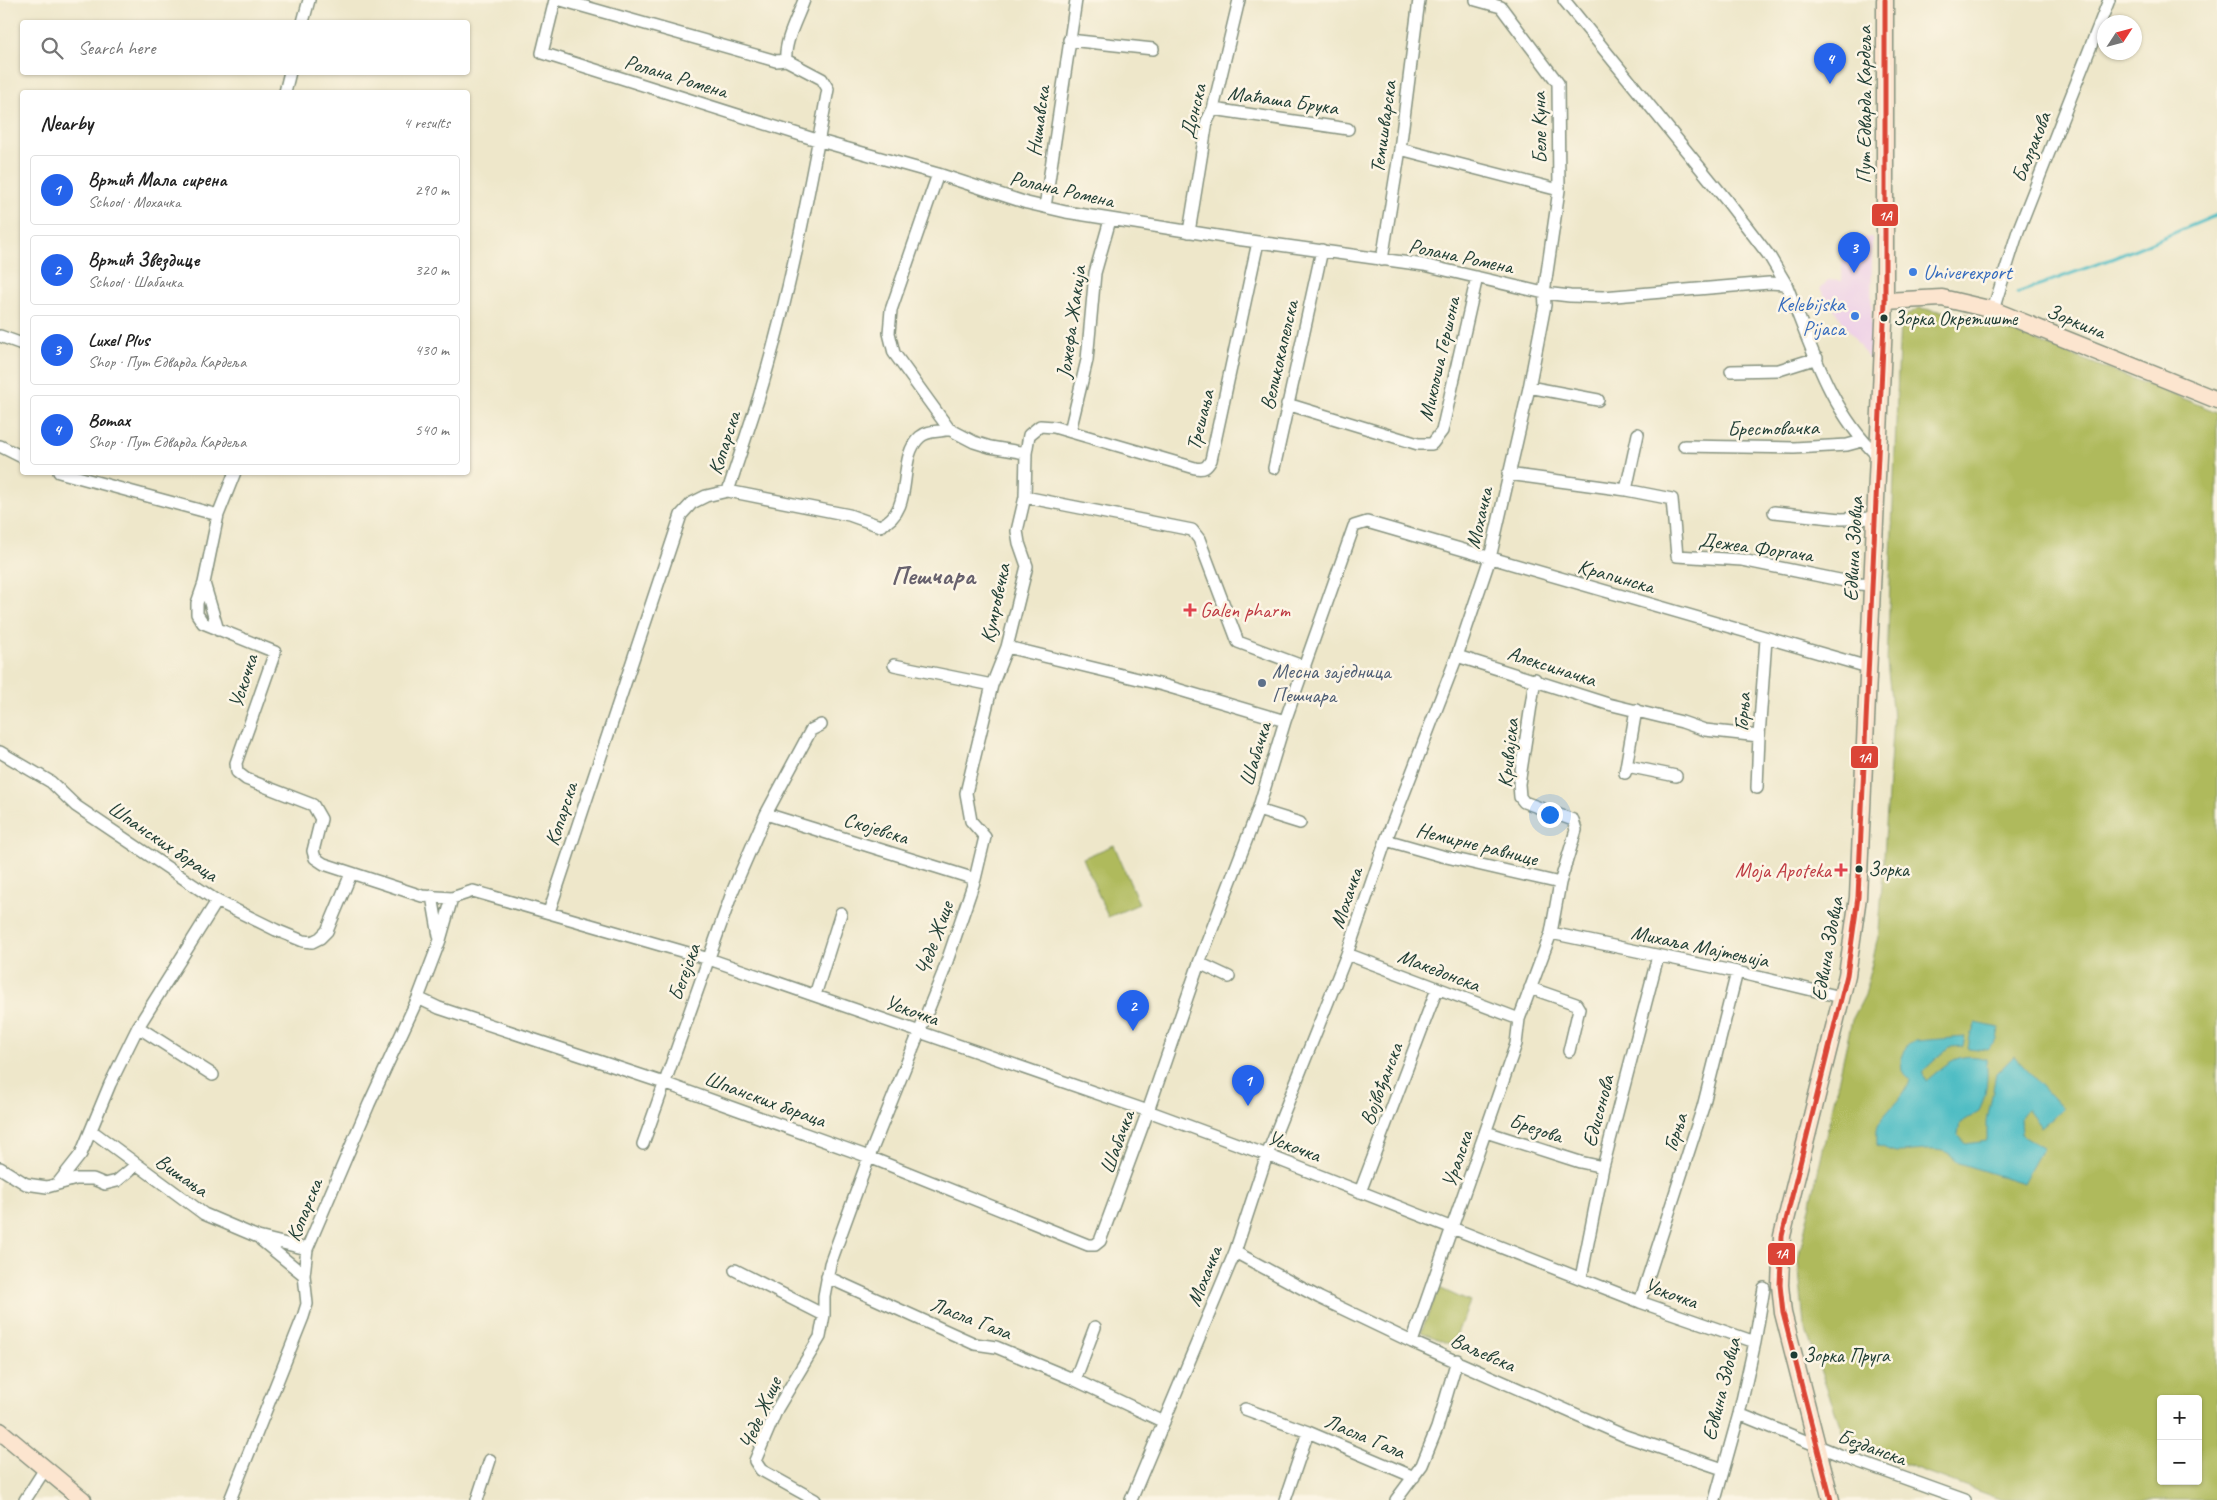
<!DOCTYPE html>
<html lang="en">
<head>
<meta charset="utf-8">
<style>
  body { margin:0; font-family:Caveat,sans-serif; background:#f6f6f6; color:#222 }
  .controls { position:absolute; right:15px; bottom:15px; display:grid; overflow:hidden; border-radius:5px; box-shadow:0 1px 4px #0004 }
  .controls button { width:45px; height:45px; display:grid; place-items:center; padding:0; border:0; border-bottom:1px solid #e0e0e0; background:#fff; color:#222; font:25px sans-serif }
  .compass { position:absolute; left:2097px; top:15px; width:45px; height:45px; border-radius:50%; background:#fff; box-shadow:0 1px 4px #0004; rotate:54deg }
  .you { position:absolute; left:1549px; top:814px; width:18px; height:18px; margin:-12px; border:4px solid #fff; border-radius:50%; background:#1a73e8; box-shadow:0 0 0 8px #1a73e833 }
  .badge { display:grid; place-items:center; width:32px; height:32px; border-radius:50%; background:#2563eb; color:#fff; font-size:16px; font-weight:700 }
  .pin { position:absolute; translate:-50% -41px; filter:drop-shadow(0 1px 2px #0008) }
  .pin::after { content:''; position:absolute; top:26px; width:18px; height:15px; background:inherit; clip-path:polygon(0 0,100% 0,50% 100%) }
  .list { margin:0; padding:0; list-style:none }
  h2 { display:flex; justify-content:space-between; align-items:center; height:65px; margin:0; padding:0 20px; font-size:21px }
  h2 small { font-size:16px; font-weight:400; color:#767676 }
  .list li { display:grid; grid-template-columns:32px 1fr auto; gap:15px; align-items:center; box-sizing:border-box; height:70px; margin:0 10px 10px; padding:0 10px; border:1px solid #e0e0e0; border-radius:5px }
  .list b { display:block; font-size:19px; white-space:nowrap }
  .list p { margin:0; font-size:16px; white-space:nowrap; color:#767676 }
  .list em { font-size:16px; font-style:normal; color:#767676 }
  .icon { flex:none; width:28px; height:28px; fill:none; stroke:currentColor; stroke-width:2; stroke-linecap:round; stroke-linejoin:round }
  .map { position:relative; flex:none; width:2217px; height:1500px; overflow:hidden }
  .search { position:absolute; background:#fff; box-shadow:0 1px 4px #0004; left:20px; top:20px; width:450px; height:55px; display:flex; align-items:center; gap:12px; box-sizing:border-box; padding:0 18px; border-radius:5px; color:#767676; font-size:19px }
  .panel { position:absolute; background:#fff; box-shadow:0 1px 4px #0004; left:20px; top:90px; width:450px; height:385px; border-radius:5px }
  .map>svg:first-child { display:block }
  .built { fill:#eed0e7 }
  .green { fill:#afba5c; stroke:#677c48; fill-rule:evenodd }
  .water { fill:#4fbdc4; stroke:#377d7c }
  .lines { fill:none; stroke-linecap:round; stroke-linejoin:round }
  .stream { stroke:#4fbdc4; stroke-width:3 }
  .street-casing { stroke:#86927f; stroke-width:14 }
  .secondary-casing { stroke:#86927f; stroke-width:19 }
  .street { stroke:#fff; stroke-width:11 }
  .secondary { stroke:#fce5cf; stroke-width:16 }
  .bus-1-casing { stroke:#fcf5e5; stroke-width:9 }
  .bus-1 { stroke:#db4436; stroke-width:5 }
  .shop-dot { fill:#3f7fe0; stroke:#fcf5e5; stroke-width:2 }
  .bus-dot { fill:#1f3d34; stroke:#fcf5e5; stroke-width:2 }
  .health-dot { fill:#e0444e; stroke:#fcf5e5; stroke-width:2 }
  .service-dot { fill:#5c6f8a; stroke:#fcf5e5; stroke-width:2 }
  .labels { text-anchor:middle; stroke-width:5; stroke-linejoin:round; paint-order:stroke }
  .bus-label { font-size:20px; fill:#1f3d34; stroke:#fcf5e5; text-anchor:start }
  .street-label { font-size:21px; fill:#1f3d34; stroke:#fcf5e5 }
  .shop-label { font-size:21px; fill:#366cbe; stroke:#fcf5e5; text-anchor:start }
  .health-label { font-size:21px; fill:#be3a42; stroke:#fcf5e5; text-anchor:start }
  .service-label { font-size:21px; fill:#4e5e75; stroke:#fcf5e5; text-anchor:start }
  .district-label { font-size:26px; font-weight:bold; fill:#67616d; stroke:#fcf5e5 }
  .line-badge { stroke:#fcf5e5; stroke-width:2 }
  .badge-label { font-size:14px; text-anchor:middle; font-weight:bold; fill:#fff }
</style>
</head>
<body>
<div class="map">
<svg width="2217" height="1500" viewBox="0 0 2217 1500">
  <rect width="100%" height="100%" fill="#fcf5e5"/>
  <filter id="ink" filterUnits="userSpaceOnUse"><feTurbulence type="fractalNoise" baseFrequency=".02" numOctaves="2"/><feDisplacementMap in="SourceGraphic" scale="10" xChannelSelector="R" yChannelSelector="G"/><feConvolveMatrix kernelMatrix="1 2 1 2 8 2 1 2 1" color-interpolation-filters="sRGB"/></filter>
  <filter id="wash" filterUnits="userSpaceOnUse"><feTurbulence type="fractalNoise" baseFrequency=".0096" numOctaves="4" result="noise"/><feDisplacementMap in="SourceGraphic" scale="20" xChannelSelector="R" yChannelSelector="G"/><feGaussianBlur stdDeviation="1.12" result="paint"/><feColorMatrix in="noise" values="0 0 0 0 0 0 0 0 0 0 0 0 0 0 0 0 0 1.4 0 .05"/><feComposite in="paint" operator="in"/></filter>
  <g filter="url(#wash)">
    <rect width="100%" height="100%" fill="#eee7ca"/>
    <path class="built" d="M1872,237L1871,358H1868L1820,289L1828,280L1842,281L1843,245H1863V238Z"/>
    <path class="green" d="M1919,308L1970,315L2217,412V1500H2003L1846,1442L1804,1325L1798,1260L1852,1020L1865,995L1879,932L1893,717L1887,662L1900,319ZM2161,1399H2198V1481H2161Z
      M1114,845L1139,904L1108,917L1083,858Z
      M1439,1288L1470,1302L1452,1345L1421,1332Z"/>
    <path class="water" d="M1976,1023L1999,1028L1997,1040L1987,1050L1968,1048L1970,1036Z
      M1965,1037L1963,1046L1949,1047L1922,1072L1926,1081C1948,1063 1957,1051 1986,1059C1989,1079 1986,1094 1979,1112L1960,1123L1958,1135L1966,1144L1987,1141V1121L1996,1074L2014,1056L2063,1109L2041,1127L2027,1109L2020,1118L2021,1134L2043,1147L2023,1183L1955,1162C1950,1142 1912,1153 1896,1152C1890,1151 1883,1147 1877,1145C1877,1139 1876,1131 1878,1125C1885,1111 1909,1093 1910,1079L1902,1071L1901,1060L1907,1045L1916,1041Z"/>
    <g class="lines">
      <path class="stream" d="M2017,293L2114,258L2217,215"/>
    </g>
  </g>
  <g filter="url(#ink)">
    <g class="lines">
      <defs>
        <path id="street" d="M555,0L542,53L820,141L938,174L1027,203L1066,212L1236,239L1424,265L1544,293L1570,296L1603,297L1769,283L1786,284C1810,343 1830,412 1878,456
          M561,0L776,61L786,60
          M1564,0L1727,201L1770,257L1786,284
          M303,22L309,0
          M1069,40L1153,49
          M285,92L290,72
          M1213,109L1348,129
          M1400,149L1559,190
          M938,174L891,310L889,333L894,353L949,429L974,442L990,447L1026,453
          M1045,207L1076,0
          M1189,232L1207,121L1213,109L1239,0
          M1382,260L1400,149L1419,0
          M1993,310L2018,231L2109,0
          M0,336L22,344
          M1731,371L1779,370L1817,358
          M1529,387L1598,400
          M1287,404L1418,444H1432L1442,431L1477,277
          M1070,431L1087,360L1095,273L1110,220
          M0,446L22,457
          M1684,446L1794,448L1847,445L1862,441
          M1274,468L1322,250
          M59,472L218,515
          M235,472L218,515L204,583L197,603V614L203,623L275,652L236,763L237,772L246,779L313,805L321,819L313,851L315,858L324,864L422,896L452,898L473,891L709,959L1148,1111L1267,1155L1640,1302L1755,1342
          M1508,474L1626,490L1672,499L1677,556L1742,560L1859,584L1873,585
          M1626,490L1638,434
          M728,491C738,460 748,430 758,400C789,298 809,193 828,89L822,79L786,60C784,41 798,17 804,0
          M1025,497L1192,530L1199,539L1238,642L1305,667
          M1774,512L1841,519L1876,518
          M204,583L218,630
          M1007,647L1163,685L1285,721
          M1457,656L1608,704L1682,722L1705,730L1759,736
          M894,665L992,685
          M0,752L51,782L76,806L217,901L276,930L303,941L312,942L320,938L327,931L351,874
          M1627,766L1676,776
          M1625,773L1636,710
          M1757,788L1759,736L1766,639
          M1258,810L1300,823
          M766,814L975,879
          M1386,840L1442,856L1560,883
          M432,896L439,936
          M549,912L681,515L692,503L706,496L728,491L849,515L880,526C917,510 895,459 920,437C929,429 939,433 949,429
          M1551,933L1737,972L1841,997
          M1347,954L1519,1019
          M1199,963L1229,977
          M1530,988L1576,1004L1579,1009L1569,1051
          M815,995L841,913
          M418,998L439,1008L664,1083L869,1157L1088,1245H1095L1100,1241L1148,1111L1199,963L1258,810L1285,721L1354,526L1367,522L1868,667
          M138,1027L213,1075
          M92,1131L204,1214L258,1237L307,1249
          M1486,1132L1580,1162L1603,1167
          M643,1144L733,890L766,814L811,730L821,725
          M0,1168L26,1184L47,1187L76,1179H93L105,1184L117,1181L136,1165
          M59,1182L81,1154L110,1084L138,1027L217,901
          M1360,1192L1437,989
          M261,1240L304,1275
          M1235,1252L1320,1298L1412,1342L1625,1436L1723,1469
          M735,1270L824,1315
          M827,1277L975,1344L996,1347L1075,1380L1164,1422
          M1581,1278L1603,1167L1658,956
          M1640,1302L1703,1107L1737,972
          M1412,1342L1516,1044L1519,1019L1551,933L1560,883L1576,830L1573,820L1524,802L1520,797L1519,784L1535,679
          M1075,1380L1095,1327
          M1245,1409L1308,1432L1414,1477
          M1739,1414L1840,1455L1965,1500
          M25,1500L45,1469
          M230,1500L303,1317L307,1304L304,1275L307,1249L369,1104L418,998L440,940L452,898
          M477,1500L490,1460
          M815,1500L761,1470L755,1461L777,1409L820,1337L824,1315V1296L830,1264L869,1157L943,973L975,879L985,837L971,821L966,793L992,685L1007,647L1027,566L1019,543L1017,531L1025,497L1026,453L1029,435L1040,426L1054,427L1195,468C1204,470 1207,467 1211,460L1258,242
          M1131,1500L1235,1252L1267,1155L1347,954L1386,840L1457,656L1490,558L1529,388L1545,305L1544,293L1559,190L1558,83L1501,7L1476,0
          M1285,1500L1308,1432
          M1396,1500L1422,1465L1437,1428L1457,1360
          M1715,1500L1739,1414L1755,1342L1764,1288"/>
        <path id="secondary" d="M1885,301L1942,298L1993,310L2217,400
          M0,1431L83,1500
          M1831,1500L1783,1313L1780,1285L1782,1236L1847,975L1858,897L1885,301V0"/>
      </defs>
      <use href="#street" class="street-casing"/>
      <use href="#secondary" class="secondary-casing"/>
      <use href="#street" class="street"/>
      <use href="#secondary" class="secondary"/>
      <defs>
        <path id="bus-1" d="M1831,1500L1783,1313L1780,1285L1782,1236L1847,975L1858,897L1885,301V0"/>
      </defs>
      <use href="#bus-1" class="bus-1-casing"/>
      <use href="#bus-1" class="bus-1"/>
    </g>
  </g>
  <g class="shop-dot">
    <circle cx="1913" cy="272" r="5"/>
    <circle cx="1855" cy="316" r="5"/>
  </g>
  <g class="bus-dot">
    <circle cx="1884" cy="318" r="4.5"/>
    <circle cx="1859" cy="869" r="4.5"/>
    <circle cx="1794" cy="1355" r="4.5"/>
  </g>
  <g class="health-dot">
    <path d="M1187.5 602.5h5v5h5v5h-5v5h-5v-5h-5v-5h5z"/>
    <path d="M1838.5 862.5h5v5h5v5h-5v5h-5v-5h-5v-5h5z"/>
  </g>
  <circle class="service-dot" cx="1262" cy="683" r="5"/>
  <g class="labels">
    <g class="bus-label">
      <text x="1893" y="325">Зорка Окретиште</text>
      <text x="1868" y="876">Зорка</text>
      <text x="1803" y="1362">Зорка Пруга</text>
    </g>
    <g class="street-label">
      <text transform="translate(676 76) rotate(17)" y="7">Ролана Ромена</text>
      <text transform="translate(1283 100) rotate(8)" y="7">Маћаша Брука</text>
      <text transform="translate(1864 105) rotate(-90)" y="7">Пут Едварда Кардеља</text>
      <text transform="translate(1193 111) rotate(-76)" y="7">Донска</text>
      <text transform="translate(1038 121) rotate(-82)" y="7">Нишавска</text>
      <text transform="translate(1383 127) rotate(-82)" y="7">Темишварска</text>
      <text transform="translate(1539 128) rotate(-91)" y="7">Беле Куна</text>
      <text transform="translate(2031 147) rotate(-68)" y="7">Балзакова</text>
      <text transform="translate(1062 189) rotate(13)" y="7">Ролана Ромена</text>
      <text transform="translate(1461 256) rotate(12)" y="7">Ролана Ромена</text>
      <text transform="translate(2076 321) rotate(22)" y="7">Зоркина</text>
      <text transform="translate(1071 322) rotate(-82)" y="7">Јожефа Жакија</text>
      <text transform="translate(1279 355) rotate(-77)" y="7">Великокапелска</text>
      <text transform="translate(1439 359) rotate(-77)" y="7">Миклоша Гершона</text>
      <text transform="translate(1200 420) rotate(-76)" y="7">Трешања</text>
      <text transform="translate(1773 428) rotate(-1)" y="7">Брестовачка</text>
      <text transform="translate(724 443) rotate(-72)" y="7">Копарска</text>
      <text transform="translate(1479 518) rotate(-77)" y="7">Мохачка</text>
      <text transform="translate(1756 547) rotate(8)" y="7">Дежеа Форгача</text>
      <text transform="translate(1853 549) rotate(-87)" y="7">Едвина Здовца</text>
      <text transform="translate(1616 576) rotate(16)" y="7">Крапинска</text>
      <text transform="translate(995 603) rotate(-78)" y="7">Кумровечка</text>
      <text transform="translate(1552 666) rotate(18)" y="7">Алексиначка</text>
      <text transform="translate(243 681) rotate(-72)" y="7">Ускочка</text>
      <text transform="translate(1742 712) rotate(-86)" y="7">Горња</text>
      <text transform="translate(1508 753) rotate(-84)" y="7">Кривајска</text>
      <text transform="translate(1255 754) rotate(-73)" y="7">Шабачка</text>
      <text transform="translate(561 814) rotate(-72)" y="7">Копарска</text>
      <text transform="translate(876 828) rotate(17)" y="7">Скојевска</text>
      <text transform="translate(163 841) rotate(34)" y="7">Шпанских бораца</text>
      <text transform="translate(1477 844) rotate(14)" y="7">Немирне равнице</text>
      <text transform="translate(1346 898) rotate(-71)" y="7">Мохачка</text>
      <text transform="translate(934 938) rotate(-70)" y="7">Чеде Жице</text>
      <text transform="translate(1700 946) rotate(12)" y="7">Михаља Мајтењија</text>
      <text transform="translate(1827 949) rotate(-80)" y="7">Едвина Здовца</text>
      <text transform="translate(1439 970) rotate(21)" y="7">Македонска</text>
      <text transform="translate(684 972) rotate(-70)" y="7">Бегејска</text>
      <text transform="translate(912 1010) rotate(20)" y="7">Ускочка</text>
      <text transform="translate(1381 1084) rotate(-69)" y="7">Војвођанска</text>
      <text transform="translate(765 1099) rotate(20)" y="7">Шпанских бораца</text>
      <text transform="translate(1598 1111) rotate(-75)" y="7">Едисонова</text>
      <text transform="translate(1536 1128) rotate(18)" y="7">Брезова</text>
      <text transform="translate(1675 1132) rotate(-72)" y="7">Горња</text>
      <text transform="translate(1117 1142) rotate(-70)" y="7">Шабачка</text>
      <text transform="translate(1294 1146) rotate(21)" y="7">Ускочка</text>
      <text transform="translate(1457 1159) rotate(-71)" y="7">Уралска</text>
      <text transform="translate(182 1175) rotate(35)" y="7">Вишања</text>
      <text transform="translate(304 1210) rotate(-68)" y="7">Копарска</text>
      <text transform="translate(1204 1276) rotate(-68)" y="7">Мохачка</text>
      <text transform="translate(1671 1293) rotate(20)" y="7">Ускочка</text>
      <text transform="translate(971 1318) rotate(21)" y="7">Ласла Гала</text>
      <text transform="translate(1483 1352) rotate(24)" y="7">Ваљевска</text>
      <text transform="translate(1721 1389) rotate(-76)" y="7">Едвина Здовца</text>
      <text transform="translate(760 1413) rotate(-66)" y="7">Чеде Жице</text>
      <text transform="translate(1365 1436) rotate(23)" y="7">Ласла Гала</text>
      <text transform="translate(1872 1447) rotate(20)" y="7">Безданска</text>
    </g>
    <g class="shop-label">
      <text x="1923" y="279">Univerexport</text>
      <text x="1845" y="311" text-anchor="end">Kelebijska<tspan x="1845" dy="24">Pijaca</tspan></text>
    </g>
    <g class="health-label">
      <text x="1200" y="617">Galen pharm</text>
      <text x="1831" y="877" text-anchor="end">Moja Apoteka</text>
    </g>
    <g class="service-label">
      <text x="1272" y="678">Месна заједница<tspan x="1272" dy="24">Пешчара</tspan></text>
    </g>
    <g class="district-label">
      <text x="933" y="584">Пешчара</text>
    </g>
  </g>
  <g class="line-badge">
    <rect x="1871" y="203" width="28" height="24" rx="5" fill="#db4436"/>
    <rect x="1850" y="745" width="29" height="24" rx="5" fill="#db4436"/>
    <rect x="1767" y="1242" width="29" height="24" rx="5" fill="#db4436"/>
  </g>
  <g class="badge-label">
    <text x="1885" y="220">1A</text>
    <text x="1864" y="762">1A</text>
    <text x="1781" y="1258">1A</text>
  </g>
</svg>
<div class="controls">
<button>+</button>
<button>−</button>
</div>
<svg class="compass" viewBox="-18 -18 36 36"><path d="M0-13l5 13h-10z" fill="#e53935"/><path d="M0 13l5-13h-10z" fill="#767676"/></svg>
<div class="you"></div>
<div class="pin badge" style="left:1248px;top:1106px">1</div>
<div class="pin badge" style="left:1133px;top:1031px">2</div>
<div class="pin badge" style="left:1854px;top:273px">3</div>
<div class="pin badge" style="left:1830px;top:84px">4</div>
<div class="search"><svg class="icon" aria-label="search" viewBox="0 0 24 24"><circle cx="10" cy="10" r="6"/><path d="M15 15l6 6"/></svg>Search here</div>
<section class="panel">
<h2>Nearby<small>4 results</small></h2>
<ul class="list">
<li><span class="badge">1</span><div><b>Вртић Мала сирена</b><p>School · Мохачка</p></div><em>290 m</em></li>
<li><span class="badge">2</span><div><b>Вртић Звездице</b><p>School · Шабачка</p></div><em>320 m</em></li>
<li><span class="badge">3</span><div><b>Luxel Plus</b><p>Shop · Пут Едварда Кардеља</p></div><em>430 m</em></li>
<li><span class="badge">4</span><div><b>Bomax</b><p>Shop · Пут Едварда Кардеља</p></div><em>540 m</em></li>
</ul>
</section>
</div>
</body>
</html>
